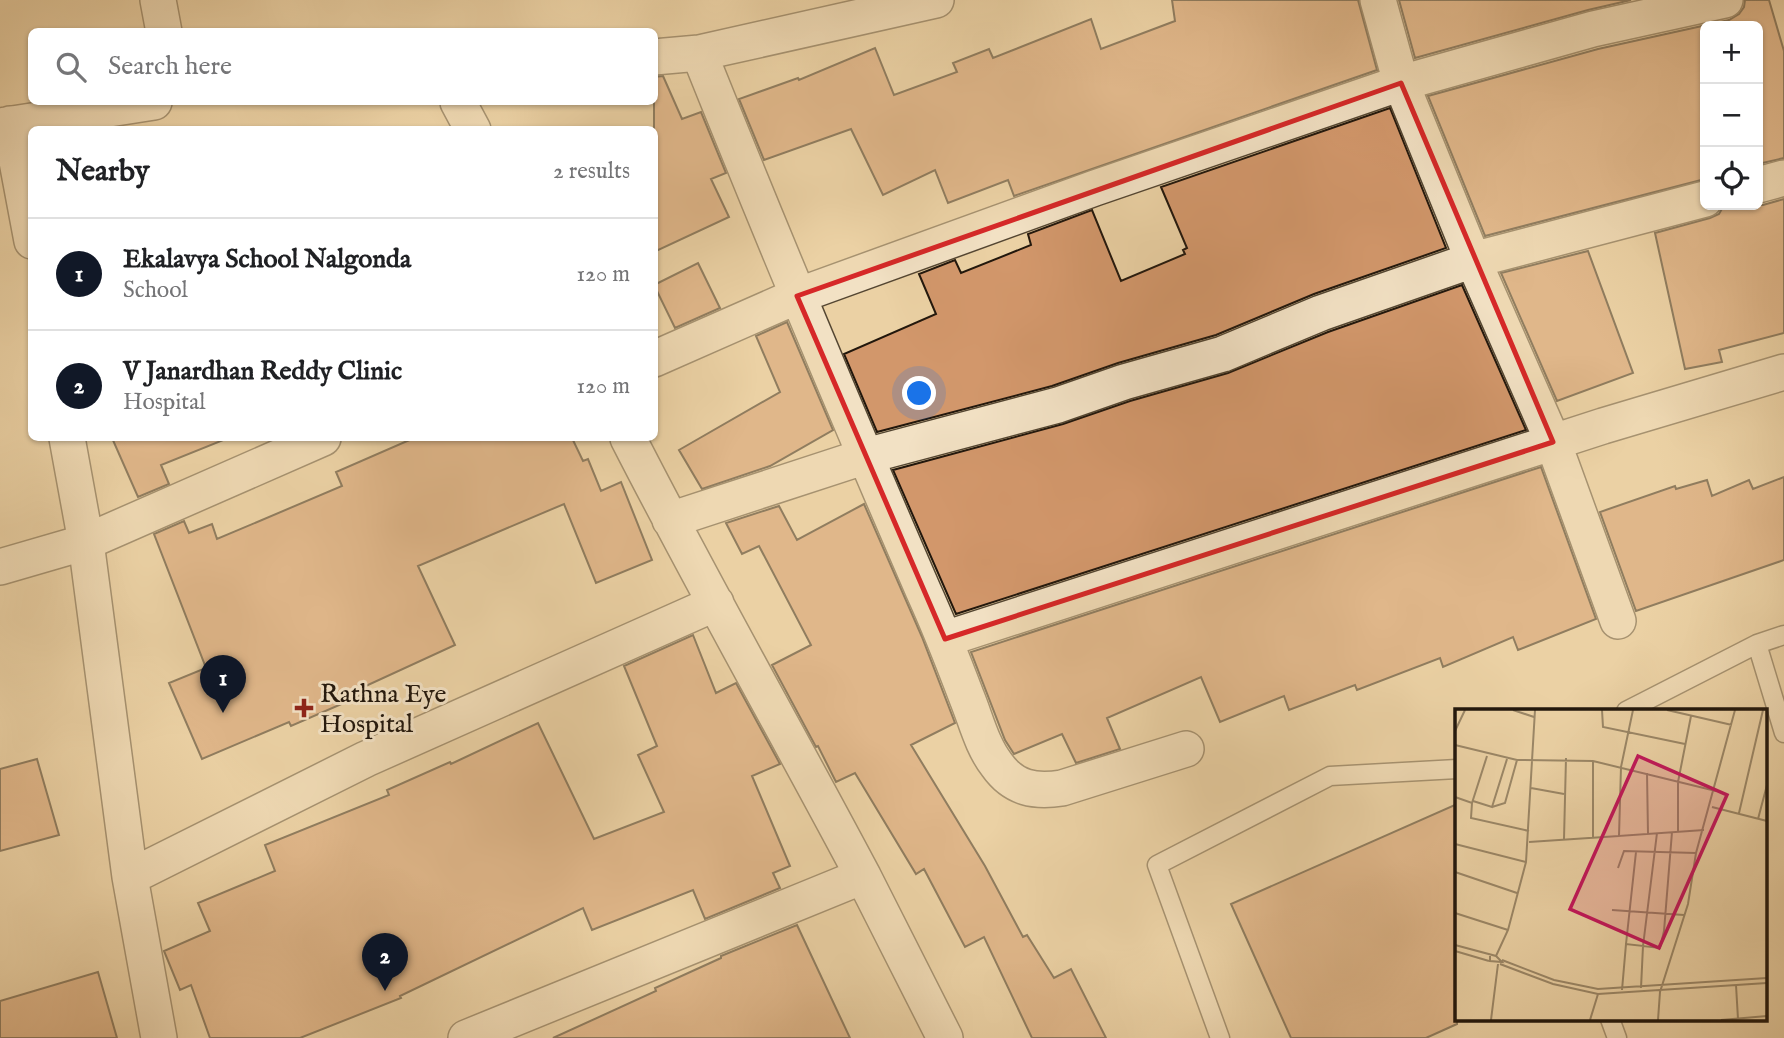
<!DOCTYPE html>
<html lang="en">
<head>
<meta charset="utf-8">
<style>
  body { margin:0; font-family:"IM FELL English",serif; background:#f6f6f6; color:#202124 }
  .controls { position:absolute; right:21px; top:21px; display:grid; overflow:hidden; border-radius:10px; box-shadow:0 2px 5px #0004 }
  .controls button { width:63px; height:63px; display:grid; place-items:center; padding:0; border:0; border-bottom:2px solid #e0e0e0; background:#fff; color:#202124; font:35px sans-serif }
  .you { position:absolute; left:920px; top:394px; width:24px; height:24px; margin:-18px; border:5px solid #fff; border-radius:50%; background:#1a73e8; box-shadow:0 0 0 10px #1a73e833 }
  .badge { display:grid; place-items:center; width:46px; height:46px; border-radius:50%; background:#111827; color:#fff; font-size:23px; font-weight:700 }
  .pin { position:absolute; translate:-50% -58px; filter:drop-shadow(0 2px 4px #0008) }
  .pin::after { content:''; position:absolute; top:37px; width:24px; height:21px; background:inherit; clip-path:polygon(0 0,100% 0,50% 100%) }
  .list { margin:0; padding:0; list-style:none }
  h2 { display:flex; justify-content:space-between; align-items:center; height:91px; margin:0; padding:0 28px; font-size:30px }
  h2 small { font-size:23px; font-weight:400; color:#757577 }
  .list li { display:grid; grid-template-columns:46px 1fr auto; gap:21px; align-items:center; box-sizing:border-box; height:112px; padding:0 28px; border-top:2px solid #e0e0e0 }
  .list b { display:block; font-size:26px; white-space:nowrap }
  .list p { margin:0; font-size:23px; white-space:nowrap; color:#757577 }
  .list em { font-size:23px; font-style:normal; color:#757577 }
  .icon { flex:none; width:38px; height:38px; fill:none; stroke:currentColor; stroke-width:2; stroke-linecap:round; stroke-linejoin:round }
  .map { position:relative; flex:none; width:1784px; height:1038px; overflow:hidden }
  .search { position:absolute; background:#fff; box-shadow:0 2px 5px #0004; left:28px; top:28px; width:630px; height:77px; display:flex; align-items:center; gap:18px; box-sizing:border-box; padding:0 24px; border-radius:10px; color:#757577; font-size:26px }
  .panel { position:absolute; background:#fff; box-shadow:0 2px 5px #0004; left:28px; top:126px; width:630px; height:315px; border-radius:10px }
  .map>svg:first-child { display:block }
  .building { fill:#d2976b; stroke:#22170c; stroke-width:2 }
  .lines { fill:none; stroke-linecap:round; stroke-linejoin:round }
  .service-casing { stroke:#544632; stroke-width:21 }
  .minor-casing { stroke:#544632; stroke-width:38 }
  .service { stroke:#f2e1c4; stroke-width:18 }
  .minor { stroke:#f2e1c4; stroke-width:35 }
  .marked { fill:none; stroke:#d62828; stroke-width:5; stroke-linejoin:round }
  .poi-dot { fill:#8f2418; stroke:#f2e1c4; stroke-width:2.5 }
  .labels { text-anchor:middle; stroke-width:6; stroke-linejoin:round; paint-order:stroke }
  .poi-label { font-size:26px; fill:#22170c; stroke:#f2e1c4; text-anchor:start }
  .inset-road { fill:none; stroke:#9b8767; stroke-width:2 }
  .view { fill:#c2185b; fill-opacity:0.15; stroke:#c2185b; stroke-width:3.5 }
  .inset-edge { fill:none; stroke:#22170c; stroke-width:3.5 }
</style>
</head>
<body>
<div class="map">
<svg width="1784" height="1038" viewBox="0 0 1784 1038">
  <rect width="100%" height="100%" fill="#ebd1a4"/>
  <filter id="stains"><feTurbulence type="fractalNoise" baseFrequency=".00286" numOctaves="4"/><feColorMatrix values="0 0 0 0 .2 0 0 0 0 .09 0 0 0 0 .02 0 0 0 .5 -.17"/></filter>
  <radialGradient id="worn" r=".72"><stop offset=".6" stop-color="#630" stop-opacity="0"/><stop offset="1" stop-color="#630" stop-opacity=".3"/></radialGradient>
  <path class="building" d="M1172,0H1358L1377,70L1014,196L1008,180L948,203L935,170L883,195L851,129L764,160L739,99L798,78L799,80L875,48L894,95L957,72L953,63L989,49L993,58L1091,19L1101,49L1175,21Z
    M1399,0H1631L1588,10L1415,58Z
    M1745,0H1769L1784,51V158L1758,164V26H1705V179L1485,236L1428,96L1598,49L1729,20L1739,14L1744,7Z
    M663,76L682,119L701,112L726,173L711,179L729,217L654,252V77Z
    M1390,108L1446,248L1314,294L1216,335L1118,363L1052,386L877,432L844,354L936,314L919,274L955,260L961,273L1031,245L1028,234L1092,210L1121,281L1185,254L1183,250L1187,248L1161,187Z
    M1784,199V333L1719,350L1722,362L1685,369L1655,233L1710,218L1719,214L1724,205H1763Z
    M1588,251L1633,373L1557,401L1501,273Z
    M698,263L720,308L675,328L654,285Z
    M1462,285L1526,430L956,614L893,470L1063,424L1130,401L1228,373L1328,332Z
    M787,322L833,430L770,466L702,489L679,450L780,392L756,336Z
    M112,438H225L226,439L161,465L169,484L138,497Z
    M414,438H572L583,461L588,459L601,491L621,482L652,560L596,583L564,504L418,566L455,645L357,690L360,696L291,726L289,722L202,759L169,683L206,668L154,534L184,521L189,533L212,524L217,539L342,486L336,472Z
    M1541,467L1596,619L1518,650L1513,637L1443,667L1440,658L1357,690L1355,685L1289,710L1284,696L1220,722L1201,677L1107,718L1120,749L1076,763L1062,734L1014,754L1005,740L971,652Z
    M1784,477V560L1636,611L1600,512L1675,486L1676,489L1707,480L1712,496L1749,480L1753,489Z
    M864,504L922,637L955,723L911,745L985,866L1023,937L1027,935L1054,978L1071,969L1106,1038H1032L984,937L965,947L924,869L916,874L855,773L836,782L818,746L816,747L772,665L811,645L759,546L742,554L726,523L779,506L797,540Z
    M693,635L716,693L736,683L780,764L752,776L790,866L773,873L780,888L705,919L693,890L592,930L583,908L400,996L401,998L300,1038H210L191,985L180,990L164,951L210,931L198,903L275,871L265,845L389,795L387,790L450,762L451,764L538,723L594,839L664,812L638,755L657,746L624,666Z
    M37,759L59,835L0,851V769Z
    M1457,804V1024L1426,1038H1291L1231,904Z
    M797,925L850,1038H553L656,991L655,988L721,958V956Z
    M98,972L117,1038H0V1001Z"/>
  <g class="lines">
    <defs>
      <path id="service" d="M1757,644L1784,733
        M1626,711L1757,644L1784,635
        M1610,1019L1617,1038
        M1220,1038L1157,865L1330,776L1457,769"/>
      <path id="minor" d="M158,0L164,32
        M1378,0L1401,83L1473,260L1553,442L1618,621
        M699,53C771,233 846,412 923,590C939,625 953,661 967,698C976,720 982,746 997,765C1014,789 1035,792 1062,788L1186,749
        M654,57L699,53L936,0
        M458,102L473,130
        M10,124L32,241
        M0,126L154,102
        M1758,185L1784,178
        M654,359L797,296L1095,188L1401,83L1593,29L1725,0
        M67,438L86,542L130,877L159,1038
        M670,520L866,456L1058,405L1124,382L1223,354L1321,313L1473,260L1705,199
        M0,567L86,542L323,438
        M945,639L1603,426L1784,372
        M863,876L945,1038
        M130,877L366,759L716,603
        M466,1038L863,876C785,729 703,585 628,438"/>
    </defs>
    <use href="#service" class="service-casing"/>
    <use href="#minor" class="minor-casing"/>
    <use href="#service" class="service"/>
    <use href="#minor" class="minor"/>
  </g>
  <path d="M0 0H1784V1038H0ZM1401,83L1553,442L945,639L797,296Z" fill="#ebd1a4" fill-opacity=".55" fill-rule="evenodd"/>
  <path class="marked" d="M1401,83L1553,442L945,639L797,296Z"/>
  <path class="poi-dot" d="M300.5 697.5h7v7h7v7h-7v7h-7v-7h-7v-7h7z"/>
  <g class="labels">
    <g class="poi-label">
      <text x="320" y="702">Rathna Eye<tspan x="320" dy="30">Hospital</tspan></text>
    </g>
  </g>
  <g transform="translate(1455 709)">
    <rect width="312" height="312" fill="#ebd1a4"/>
    <path class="inset-road" d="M58,1L79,8M147,1L148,18L230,35M178,1L166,58L164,127L249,121M212,1L277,16M0,22L10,1M0,36L62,51L138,52L261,82M192,64L193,125M76,79L109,85M0,88L17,94L32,47M18,92L37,98L52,50M17,94L16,109L74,122M37,98L50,94L62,51M257,98L312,112M284,104L308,1M303,110L312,76M223,123V73L236,7M138,128V52M109,130L111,49M74,133L164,127M0,135L71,153M163,159L169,142L241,144M0,163L62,184M157,201L229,206M0,204L53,221M171,235L181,143M0,236L41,247L47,253L35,252V247M0,242L34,252M41,247L53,221L71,153L80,1M47,251L99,271L143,280L312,269M45,255L98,275L143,285L312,274M281,276L283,310M186,279L188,237L205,239L209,222L217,123M167,281L171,235L188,237L202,124M36,311L43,255M135,311L143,285M203,311L205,283L233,195L241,144L280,1M266,311L312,307"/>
    <path class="view" d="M183,47L272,86L204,239L115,200Z"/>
    <rect width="312" height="312" class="inset-edge"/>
  </g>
  <rect width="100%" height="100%" filter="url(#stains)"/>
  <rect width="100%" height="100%" fill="url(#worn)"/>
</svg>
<div class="controls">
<button>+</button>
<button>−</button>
<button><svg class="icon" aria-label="locate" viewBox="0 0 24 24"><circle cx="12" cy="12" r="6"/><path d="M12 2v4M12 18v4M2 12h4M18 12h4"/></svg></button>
</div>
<div class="you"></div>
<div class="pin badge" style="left:223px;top:713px">1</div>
<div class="pin badge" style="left:385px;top:991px">2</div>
<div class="search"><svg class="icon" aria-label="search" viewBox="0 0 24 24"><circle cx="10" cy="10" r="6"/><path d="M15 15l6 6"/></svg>Search here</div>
<section class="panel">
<h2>Nearby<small>2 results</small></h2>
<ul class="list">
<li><span class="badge">1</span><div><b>Ekalavya School Nalgonda</b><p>School</p></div><em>120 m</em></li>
<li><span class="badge">2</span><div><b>V Janardhan Reddy Clinic</b><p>Hospital</p></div><em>120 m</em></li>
</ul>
</section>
</div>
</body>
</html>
